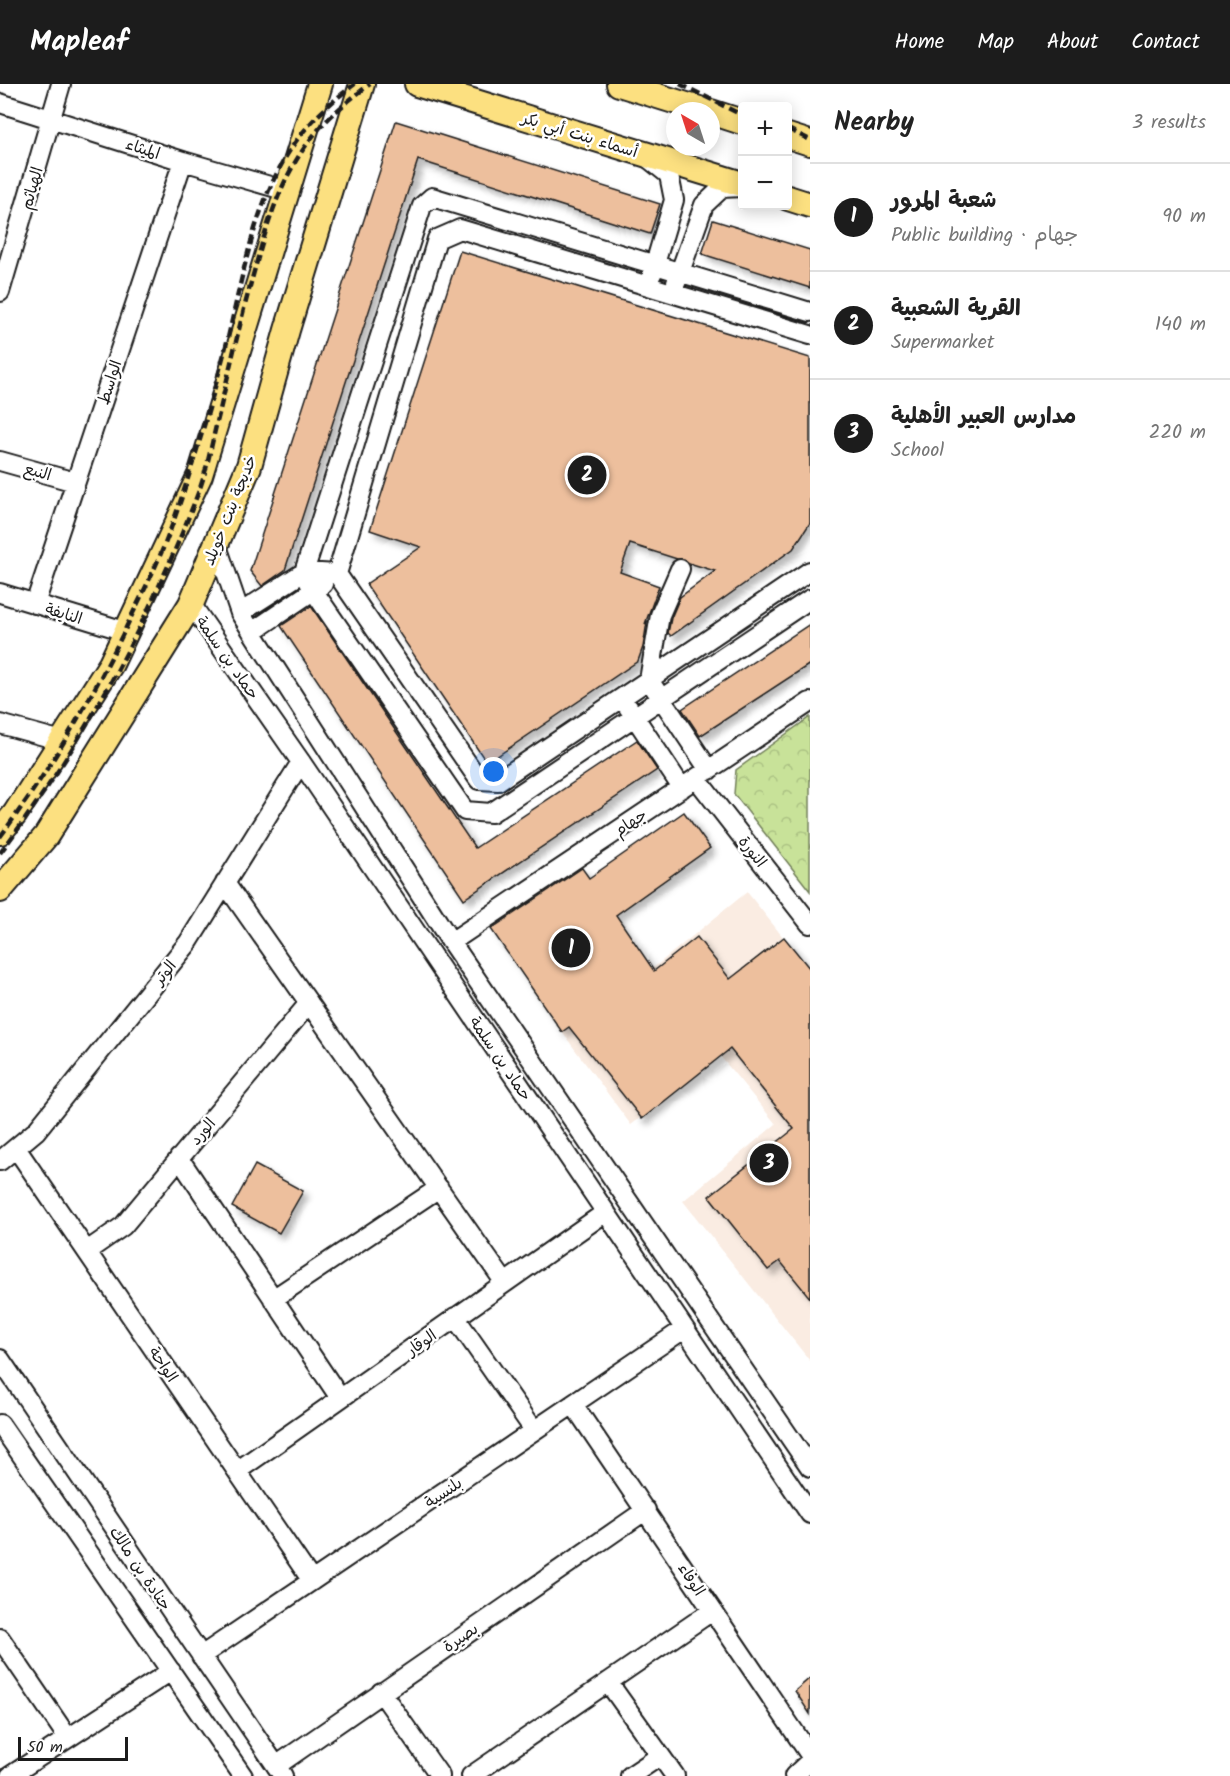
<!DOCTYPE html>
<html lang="en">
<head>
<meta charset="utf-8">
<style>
  body { margin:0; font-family:Kalam,"Playpen Sans Arabic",sans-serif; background:#f6f6f6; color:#222 }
  .controls { position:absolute; right:18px; top:18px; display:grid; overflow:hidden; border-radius:6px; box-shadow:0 3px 15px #0003 }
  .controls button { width:54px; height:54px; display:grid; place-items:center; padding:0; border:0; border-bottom:2px solid #e0e0e0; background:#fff; color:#222; font:30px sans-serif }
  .compass { position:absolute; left:666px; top:18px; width:54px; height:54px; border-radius:50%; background:#fff; box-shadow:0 3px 15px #0003; rotate:321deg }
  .scale { position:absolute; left:18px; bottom:15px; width:110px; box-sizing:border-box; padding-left:6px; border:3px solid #1c1c1c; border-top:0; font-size:16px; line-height:21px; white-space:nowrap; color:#1c1c1c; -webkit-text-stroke:4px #fff; paint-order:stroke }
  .you { position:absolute; left:494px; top:688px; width:21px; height:21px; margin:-15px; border:4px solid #fff; border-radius:50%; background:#1a73e8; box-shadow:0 0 0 9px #1a73e833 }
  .badge { display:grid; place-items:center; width:39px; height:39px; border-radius:50%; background:#1c1c1c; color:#fff; font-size:20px; font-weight:700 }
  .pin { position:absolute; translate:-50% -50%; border:3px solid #fff; box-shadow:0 2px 6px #0006 }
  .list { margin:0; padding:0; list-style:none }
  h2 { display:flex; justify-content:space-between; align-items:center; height:78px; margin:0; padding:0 24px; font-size:26px }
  h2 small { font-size:20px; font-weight:400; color:#767676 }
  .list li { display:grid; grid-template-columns:39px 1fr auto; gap:18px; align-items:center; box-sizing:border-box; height:108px; padding:0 24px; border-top:2px solid #e0e0e0 }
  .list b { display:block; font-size:22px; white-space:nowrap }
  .list p { margin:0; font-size:20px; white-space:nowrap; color:#767676 }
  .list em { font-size:20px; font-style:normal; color:#767676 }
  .map { position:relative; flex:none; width:810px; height:1692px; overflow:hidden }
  header { display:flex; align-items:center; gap:36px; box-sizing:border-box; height:84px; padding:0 30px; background:#1c1c1c; color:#fff }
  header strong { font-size:28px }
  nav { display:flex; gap:33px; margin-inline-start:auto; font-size:21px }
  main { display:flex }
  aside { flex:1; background:#fff }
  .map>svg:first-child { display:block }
  .built { fill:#faece2 }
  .forest { fill:url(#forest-crowns); stroke:#727f5a; stroke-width:1.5 }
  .building { fill:#edbf9d; stroke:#1c1c1c; stroke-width:1.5; filter:url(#shadow) }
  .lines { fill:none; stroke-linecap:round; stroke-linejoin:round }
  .minor-casing { stroke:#1c1c1c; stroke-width:22 }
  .major-casing { stroke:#1c1c1c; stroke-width:28 }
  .minor { stroke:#fff; stroke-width:18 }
  .major { stroke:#fce080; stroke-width:24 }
  .rail { stroke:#1c1c1c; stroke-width:4.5; stroke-dasharray:9 4.5; stroke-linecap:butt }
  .labels { text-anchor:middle; stroke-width:5; stroke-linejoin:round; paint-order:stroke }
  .street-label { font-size:16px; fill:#1c1c1c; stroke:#fff }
</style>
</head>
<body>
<header>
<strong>Mapleaf</strong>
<nav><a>Home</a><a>Map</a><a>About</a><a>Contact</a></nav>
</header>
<main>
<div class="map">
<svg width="810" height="1692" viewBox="0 0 810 1692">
  <defs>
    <pattern id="forest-crowns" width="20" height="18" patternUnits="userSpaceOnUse" patternTransform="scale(1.5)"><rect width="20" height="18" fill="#c8e299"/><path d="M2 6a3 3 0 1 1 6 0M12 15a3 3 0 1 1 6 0" fill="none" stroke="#abc183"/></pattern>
    <filter id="shadow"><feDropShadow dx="5.5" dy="5.5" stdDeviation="3" flood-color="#0004"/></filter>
  </defs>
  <rect width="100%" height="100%" fill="#fff"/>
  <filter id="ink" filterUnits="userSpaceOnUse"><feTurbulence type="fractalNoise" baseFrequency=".0167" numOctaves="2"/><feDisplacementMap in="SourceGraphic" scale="12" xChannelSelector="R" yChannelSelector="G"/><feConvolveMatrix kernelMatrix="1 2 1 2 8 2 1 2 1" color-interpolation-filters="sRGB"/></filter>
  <g filter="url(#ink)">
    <path class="built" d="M747,808L810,887V1277L683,1117L776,1040L720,972L631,1041L562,948L653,884Z"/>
    <path class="forest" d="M810,633V807L734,710L736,686Z"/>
    <path class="building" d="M396,37L660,120L650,150L418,76L285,486L262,502L250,487Z
      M713,136L810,166V204L702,170Z
      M460,167L810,274V439L793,465L671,552L668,549L671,534L680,513L715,487L689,479L684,475H677L630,460L620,488L659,502L645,540L647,538L643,563L638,577L487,679L366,500L421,463L370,446Z
      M311,522L475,764L637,656L657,686L464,815L281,542Z
      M810,540V580L700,652L682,625Z
      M684,728L710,764L616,831L654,887L697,853L730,895L784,853L810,885V1214L780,1177L768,1186L709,1112L794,1045L730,965L642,1035L569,943L562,948L491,845L582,784L589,794Z
      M255,1081L303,1107L279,1149L232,1123Z
      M810,1594V1630L795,1607Z"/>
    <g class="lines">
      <defs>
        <path id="minor" d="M0,19L183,77L287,107
          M649,75L669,91L674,116L652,190
          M676,199L704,121L722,104L742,103
          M0,208L61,0
          M810,228L432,113L422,122L304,488L313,506L465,727L491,729L810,515
          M810,251L460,145L437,155L337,490L479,696L498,697L810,487
          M0,377L75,398
          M216,459L240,529L451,858L810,1383
          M680,485L660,531L649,596L709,686
          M0,509L128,548
          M35,520L183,77
          M191,520L301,678L810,1430
          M240,529L304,488L337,490
          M252,548L323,500
          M628,623L682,704
          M0,640L62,657
          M696,694L810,840
          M225,799L505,1199
          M451,858L810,618
          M16,1064L312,1497
          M179,1074L340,1314
          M0,1077L36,1047L188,859L301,678
          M87,1167L123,1142L309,919
          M273,1215L439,1104
          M455,1233L534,1346
          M0,1275L283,1692
          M573,1320L810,1671
          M0,1340L243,1692
          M237,1387L606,1128
          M0,1554L68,1654
          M201,1572L684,1245
          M608,1598L675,1692
          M381,1608L440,1692
          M276,1682L646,1426
          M10,1692L171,1587
          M471,1692L712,1527
          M630,1692L660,1672
          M794,1692L810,1677"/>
        <path id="major" d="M417,0L742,100
          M619,0L706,27
          M711,28L742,38
          M788,52L810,59
          M788,114L810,121
          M0,748L15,730L111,580L200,391L320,0
          M0,806L46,752L191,520L249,382L287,246L362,0"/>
      </defs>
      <use href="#minor" class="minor-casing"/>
      <use href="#major" class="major-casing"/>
      <use href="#minor" class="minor"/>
      <use href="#major" class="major"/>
      <path class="rail" d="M680,0L742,31
        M788,45L810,56
        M0,753C52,683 95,609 132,531C146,503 160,474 171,444C192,386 209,326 225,266C242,197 253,120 294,60C309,38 333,16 355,0
        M0,769C85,658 150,535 200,404C208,382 212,357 218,334C230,284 241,233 255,184C268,138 281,94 310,56C327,33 348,17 370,0"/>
    </g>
  </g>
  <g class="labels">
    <g class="street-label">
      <text transform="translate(580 50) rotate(17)" y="6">أسماء بنت أبي بكر</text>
      <text transform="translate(143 64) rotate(18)" y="6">الميثاء</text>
      <text transform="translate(31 104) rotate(-74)" y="6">الهياثم</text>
      <text transform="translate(109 298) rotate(-72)" y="6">الواسط</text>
      <text transform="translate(38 387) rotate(16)" y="6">النبع</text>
      <text transform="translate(229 426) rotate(-68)" y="6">خديجة بنت خويلد</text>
      <text transform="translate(64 529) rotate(17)" y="6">النايفة</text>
      <text transform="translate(228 573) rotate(55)" y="6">حماد بن سلمة</text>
      <text transform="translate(630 738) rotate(-34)" y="6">جهام</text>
      <text transform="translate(753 767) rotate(52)" y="6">النورة</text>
      <text transform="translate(164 888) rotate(-51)" y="6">الوتر</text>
      <text transform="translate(501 974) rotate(56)" y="6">حماد بن سلمة</text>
      <text transform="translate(202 1047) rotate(-50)" y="6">الورد</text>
      <text transform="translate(421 1258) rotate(-35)" y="6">الوقار</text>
      <text transform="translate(164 1280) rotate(56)" y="6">الواحة</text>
      <text transform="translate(443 1408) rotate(-34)" y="6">بلنسية</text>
      <text transform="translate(141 1484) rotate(56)" y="6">جنادة بن مالك</text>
      <text transform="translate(692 1495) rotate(57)" y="6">الوفاء</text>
      <text transform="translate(460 1553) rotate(-34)" y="6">بصيرة</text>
    </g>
  </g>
</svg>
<div class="controls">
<button>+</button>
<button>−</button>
</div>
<svg class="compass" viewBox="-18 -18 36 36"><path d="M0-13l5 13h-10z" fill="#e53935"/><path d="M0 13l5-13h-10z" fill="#767676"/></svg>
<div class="scale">50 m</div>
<div class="you"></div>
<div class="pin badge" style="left:571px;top:864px">1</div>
<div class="pin badge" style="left:587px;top:391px">2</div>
<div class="pin badge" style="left:769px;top:1079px">3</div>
</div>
<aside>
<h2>Nearby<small>3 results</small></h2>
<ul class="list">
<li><span class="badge">1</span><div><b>شعبة المرور</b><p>Public building · جهام</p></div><em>90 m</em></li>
<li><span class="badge">2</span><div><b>القرية الشعبية</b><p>Supermarket</p></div><em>140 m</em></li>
<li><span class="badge">3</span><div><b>مدارس العبير الأهلية</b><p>School</p></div><em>220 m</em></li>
</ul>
</aside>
</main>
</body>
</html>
